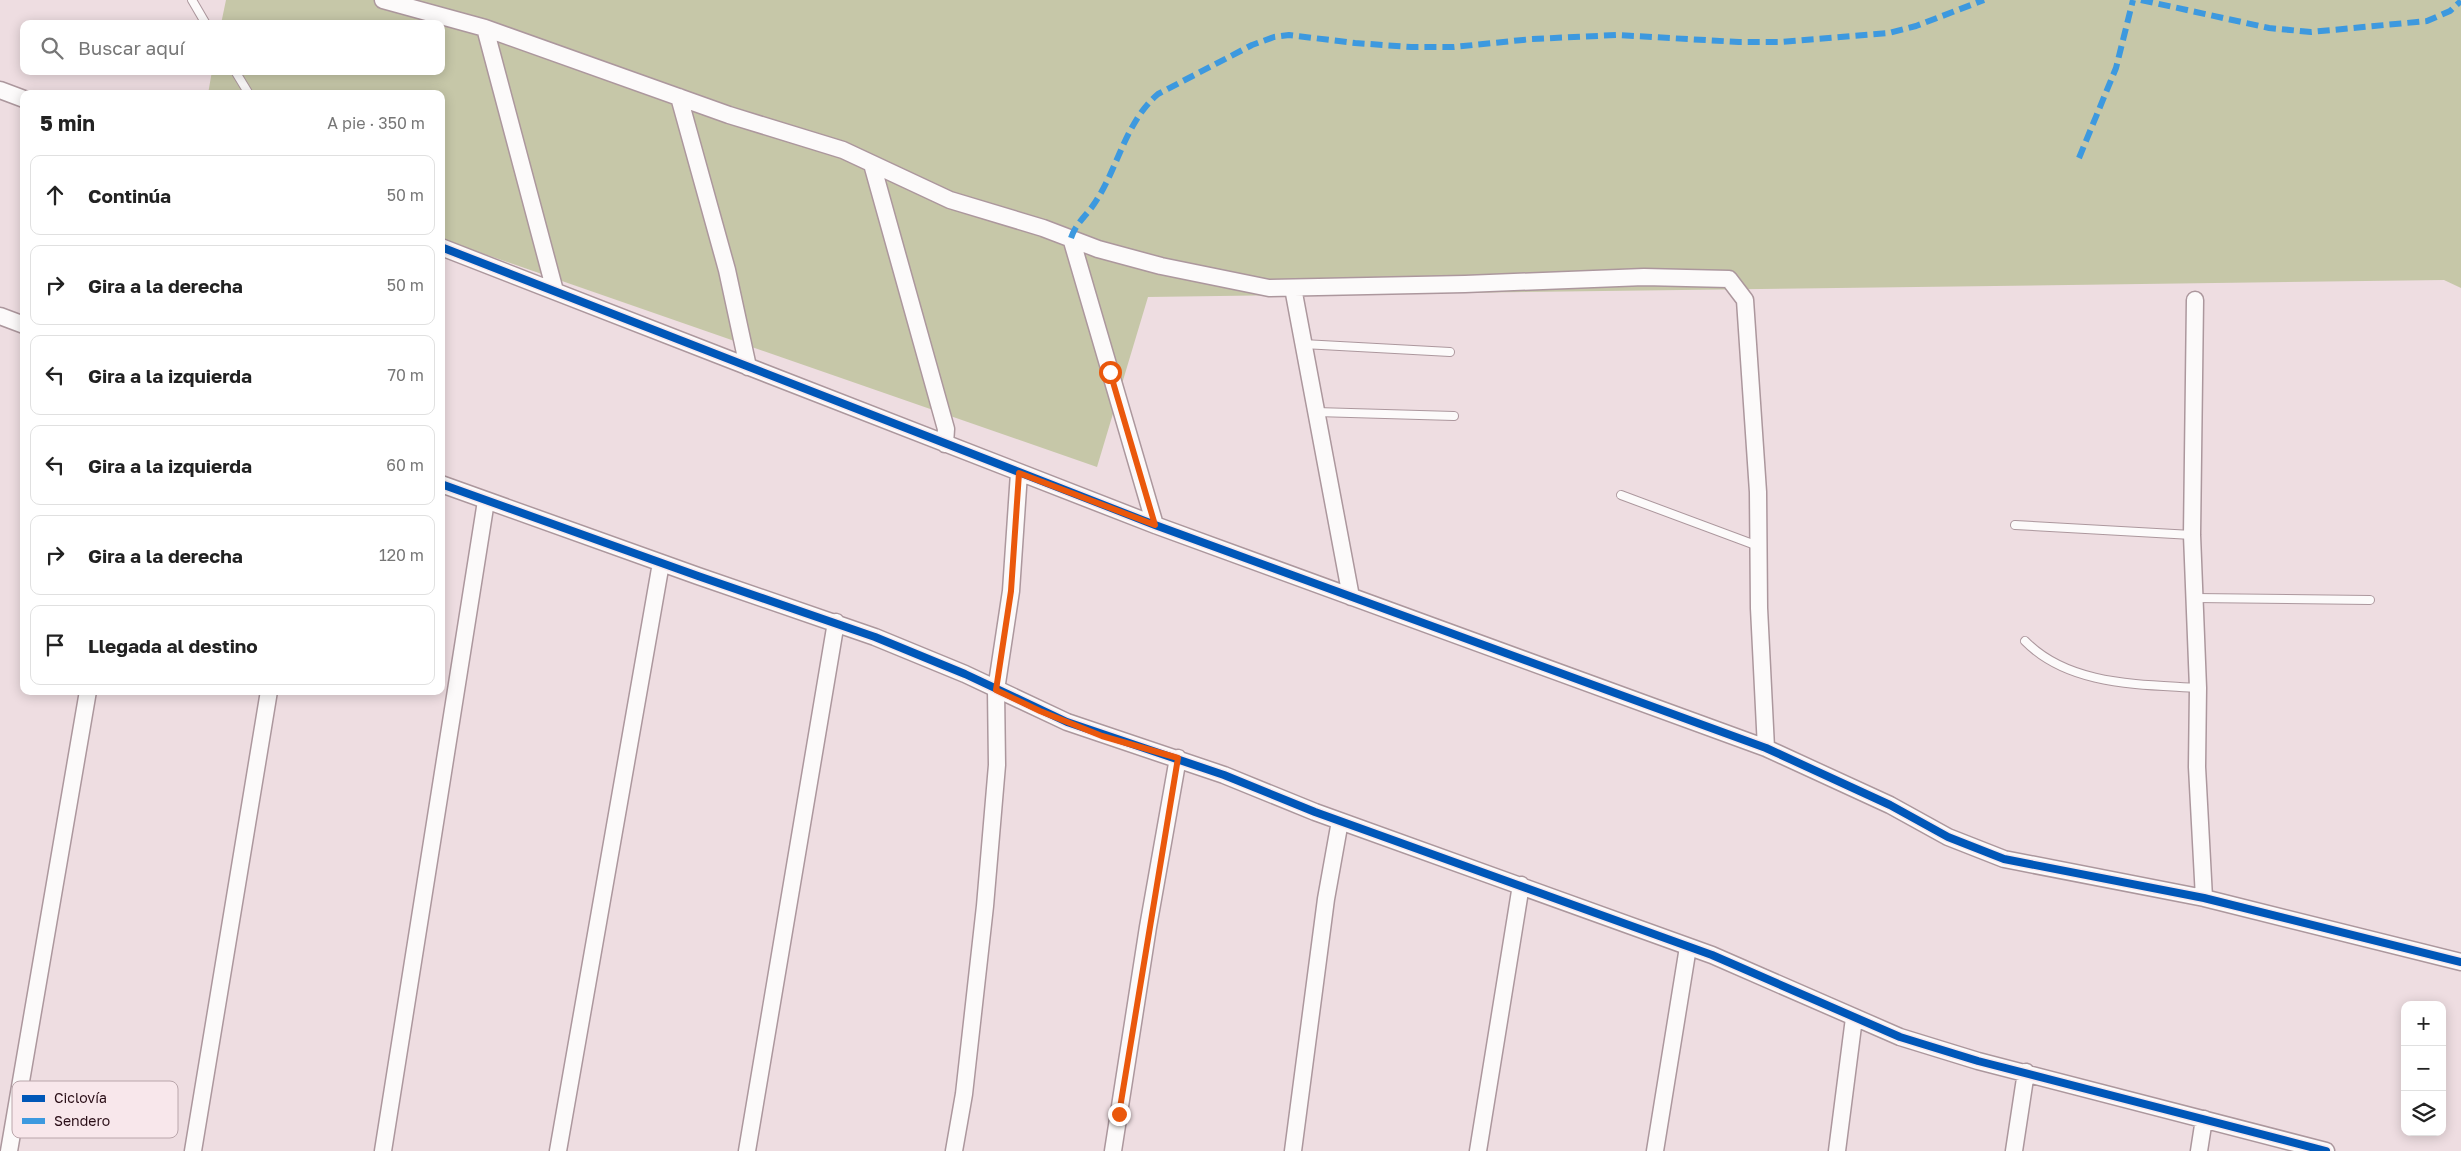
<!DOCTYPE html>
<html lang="es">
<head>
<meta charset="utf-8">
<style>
  body { margin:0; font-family:"Golos Text",sans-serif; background:#f6f6f6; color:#222 }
  .controls { position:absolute; right:15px; bottom:15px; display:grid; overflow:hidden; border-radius:10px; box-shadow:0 2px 12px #0003 }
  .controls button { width:45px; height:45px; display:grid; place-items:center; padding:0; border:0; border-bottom:1px solid #e0e0e0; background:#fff; color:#222; font:25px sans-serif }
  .stop { position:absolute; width:15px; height:15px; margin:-11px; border:4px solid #ea580c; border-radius:50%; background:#fff }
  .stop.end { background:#ea580c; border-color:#fff; box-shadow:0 1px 5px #0008 }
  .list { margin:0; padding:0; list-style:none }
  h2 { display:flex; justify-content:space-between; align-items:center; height:65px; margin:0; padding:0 20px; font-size:21px }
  h2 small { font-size:16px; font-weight:400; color:#767676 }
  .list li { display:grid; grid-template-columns:32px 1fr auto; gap:15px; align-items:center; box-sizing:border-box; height:80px; margin:0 10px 10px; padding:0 10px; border:1px solid #e0e0e0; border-radius:10px }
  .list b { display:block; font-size:19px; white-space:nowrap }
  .list em { font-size:16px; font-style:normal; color:#767676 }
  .icon { flex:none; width:28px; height:28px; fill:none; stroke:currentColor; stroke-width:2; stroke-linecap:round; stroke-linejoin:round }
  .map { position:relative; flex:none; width:2461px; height:1151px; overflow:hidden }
  .search { position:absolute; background:#fff; box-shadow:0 2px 12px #0003; left:20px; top:20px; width:425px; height:55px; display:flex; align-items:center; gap:12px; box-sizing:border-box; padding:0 18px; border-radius:10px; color:#767676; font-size:19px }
  .panel { position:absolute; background:#fff; box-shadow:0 2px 12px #0003; left:20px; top:90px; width:425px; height:605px; border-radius:10px }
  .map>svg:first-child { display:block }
  .green { fill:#c6c7a8 }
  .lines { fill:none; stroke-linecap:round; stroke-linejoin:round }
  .lane-casing { stroke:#ac979d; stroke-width:10 }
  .street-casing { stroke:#ac979d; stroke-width:19 }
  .lane { stroke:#fcfafa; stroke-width:8 }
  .street { stroke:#fcfafa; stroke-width:16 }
  .quiet { stroke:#3d99df; stroke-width:6; stroke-dasharray:12 6; stroke-linecap:butt }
  .cycleway-casing { stroke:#f8e7eb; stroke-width:11 }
  .cycleway { stroke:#0057b8; stroke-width:8 }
  .route { stroke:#ea580c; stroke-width:6 }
  .key { fill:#f8e7eb; stroke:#baa6ab; stroke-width:1 }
  .key-label { font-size:14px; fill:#290d16 }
</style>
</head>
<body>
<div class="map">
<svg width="2461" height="1151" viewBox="0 0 2461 1151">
  <rect width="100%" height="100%" fill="#eedde1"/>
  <path class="green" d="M226,0H2461V288L2444,280L1148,297L1097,467L441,239V94H208L212,71H441V24H221Z"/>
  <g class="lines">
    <defs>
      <path id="lane" d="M192,0L206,24
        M235,71L249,94
        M1303,344L1450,352
        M1316,412L1454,416
        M1621,495L1758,546
        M2015,525L2192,535
        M2195,598L2370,600
        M2025,641C2069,686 2139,684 2198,688"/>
      <path id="street" d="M383,0L485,28L729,115L843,150L950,200L1043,228L1098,249L1161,266L1269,288L1465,284L1644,277L1729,279L1745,300L1758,492L1759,608L1766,748
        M485,28L555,291
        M0,90L24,99
        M679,97L727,270L748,367
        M872,164L946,429L945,444
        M1071,238L1155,525
        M441,247L1155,525L1766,748L1890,805L1948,837L2004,859L2204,898L2461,962
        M1293,288L1351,597
        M2195,300L2192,535L2198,688L2197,767L2204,898
        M0,316L24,325
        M441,484L698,576L875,637L965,674L1067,722L1224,775L1315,812L1712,955L1900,1037L1978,1061L2326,1151
        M9,1151L88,691
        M193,1151L269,691
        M383,1151L486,501
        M558,1151L661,563
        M747,1151L836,622
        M954,1151L964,1094L985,906L997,765L996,690L1011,591L1019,473
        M1113,1151L1148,927L1178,758
        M1293,1151L1326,899L1340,821
        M1478,1151L1521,885
        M1655,1151L1688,947
        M1837,1151L1854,1018
        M2014,1151L2026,1072
        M2199,1151L2204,1119"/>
    </defs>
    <use href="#lane" class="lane-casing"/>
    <use href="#street" class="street-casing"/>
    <use href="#lane" class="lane"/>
    <use href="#street" class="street"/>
    <path class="quiet" d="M2141,0L2269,28L2311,32L2427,21L2450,11L2461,1
      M2079,158L2116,68L2133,0
      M1071,238C1076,223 1086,216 1094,204C1118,169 1125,122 1158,94L1252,45L1274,37L1289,35L1355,43L1411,47H1454L1532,39L1617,35L1739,42H1781L1889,33L1916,26L1984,0"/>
    <defs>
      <path id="cycleway" d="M441,247L1155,525L1766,748L1890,805L1948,837L2004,859L2204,898L2461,962
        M441,484L698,576L875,637L965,674L1067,722L1224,775L1315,812L1712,955L1900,1037L1978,1061L2326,1151"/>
    </defs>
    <use href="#cycleway" class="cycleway-casing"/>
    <use href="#cycleway" class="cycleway"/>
  </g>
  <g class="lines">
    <path class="route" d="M1110,372L1155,525L1019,473L1011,591L996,690L1040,711L1102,736L1178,758L1119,1114"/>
  </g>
  <rect x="12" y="1081" width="166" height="57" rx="8" class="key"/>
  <rect x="22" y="1095" width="23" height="7" fill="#0057b8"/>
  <rect x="22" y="1118" width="23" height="6" fill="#3d99df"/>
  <g class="key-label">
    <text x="54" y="1103">Ciclovía</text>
    <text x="54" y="1126">Sendero</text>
  </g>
</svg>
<div class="controls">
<button>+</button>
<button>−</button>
<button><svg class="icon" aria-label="layers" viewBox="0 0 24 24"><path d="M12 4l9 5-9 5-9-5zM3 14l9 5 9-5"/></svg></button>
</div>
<div class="stop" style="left:1110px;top:372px"></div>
<div class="stop end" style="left:1119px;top:1114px"></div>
<div class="search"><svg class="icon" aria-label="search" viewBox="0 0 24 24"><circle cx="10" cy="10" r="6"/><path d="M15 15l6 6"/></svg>Buscar aquí</div>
<section class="panel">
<h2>5 min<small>A pie · 350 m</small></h2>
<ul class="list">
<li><svg class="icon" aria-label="ahead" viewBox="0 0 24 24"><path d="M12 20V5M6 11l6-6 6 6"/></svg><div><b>Continúa</b></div><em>50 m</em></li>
<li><svg class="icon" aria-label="right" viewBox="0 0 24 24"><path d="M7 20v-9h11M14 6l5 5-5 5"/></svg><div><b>Gira a la derecha</b></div><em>50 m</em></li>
<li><svg class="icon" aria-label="left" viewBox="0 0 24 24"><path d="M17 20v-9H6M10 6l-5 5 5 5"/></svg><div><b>Gira a la izquierda</b></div><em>70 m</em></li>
<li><svg class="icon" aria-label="left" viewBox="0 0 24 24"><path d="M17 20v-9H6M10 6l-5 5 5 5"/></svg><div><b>Gira a la izquierda</b></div><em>60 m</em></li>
<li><svg class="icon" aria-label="right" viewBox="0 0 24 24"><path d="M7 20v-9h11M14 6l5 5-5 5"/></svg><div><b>Gira a la derecha</b></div><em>120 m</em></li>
<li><svg class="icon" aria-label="arrive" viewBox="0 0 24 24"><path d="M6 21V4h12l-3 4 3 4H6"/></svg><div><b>Llegada al destino</b></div></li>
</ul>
</section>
</div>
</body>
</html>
